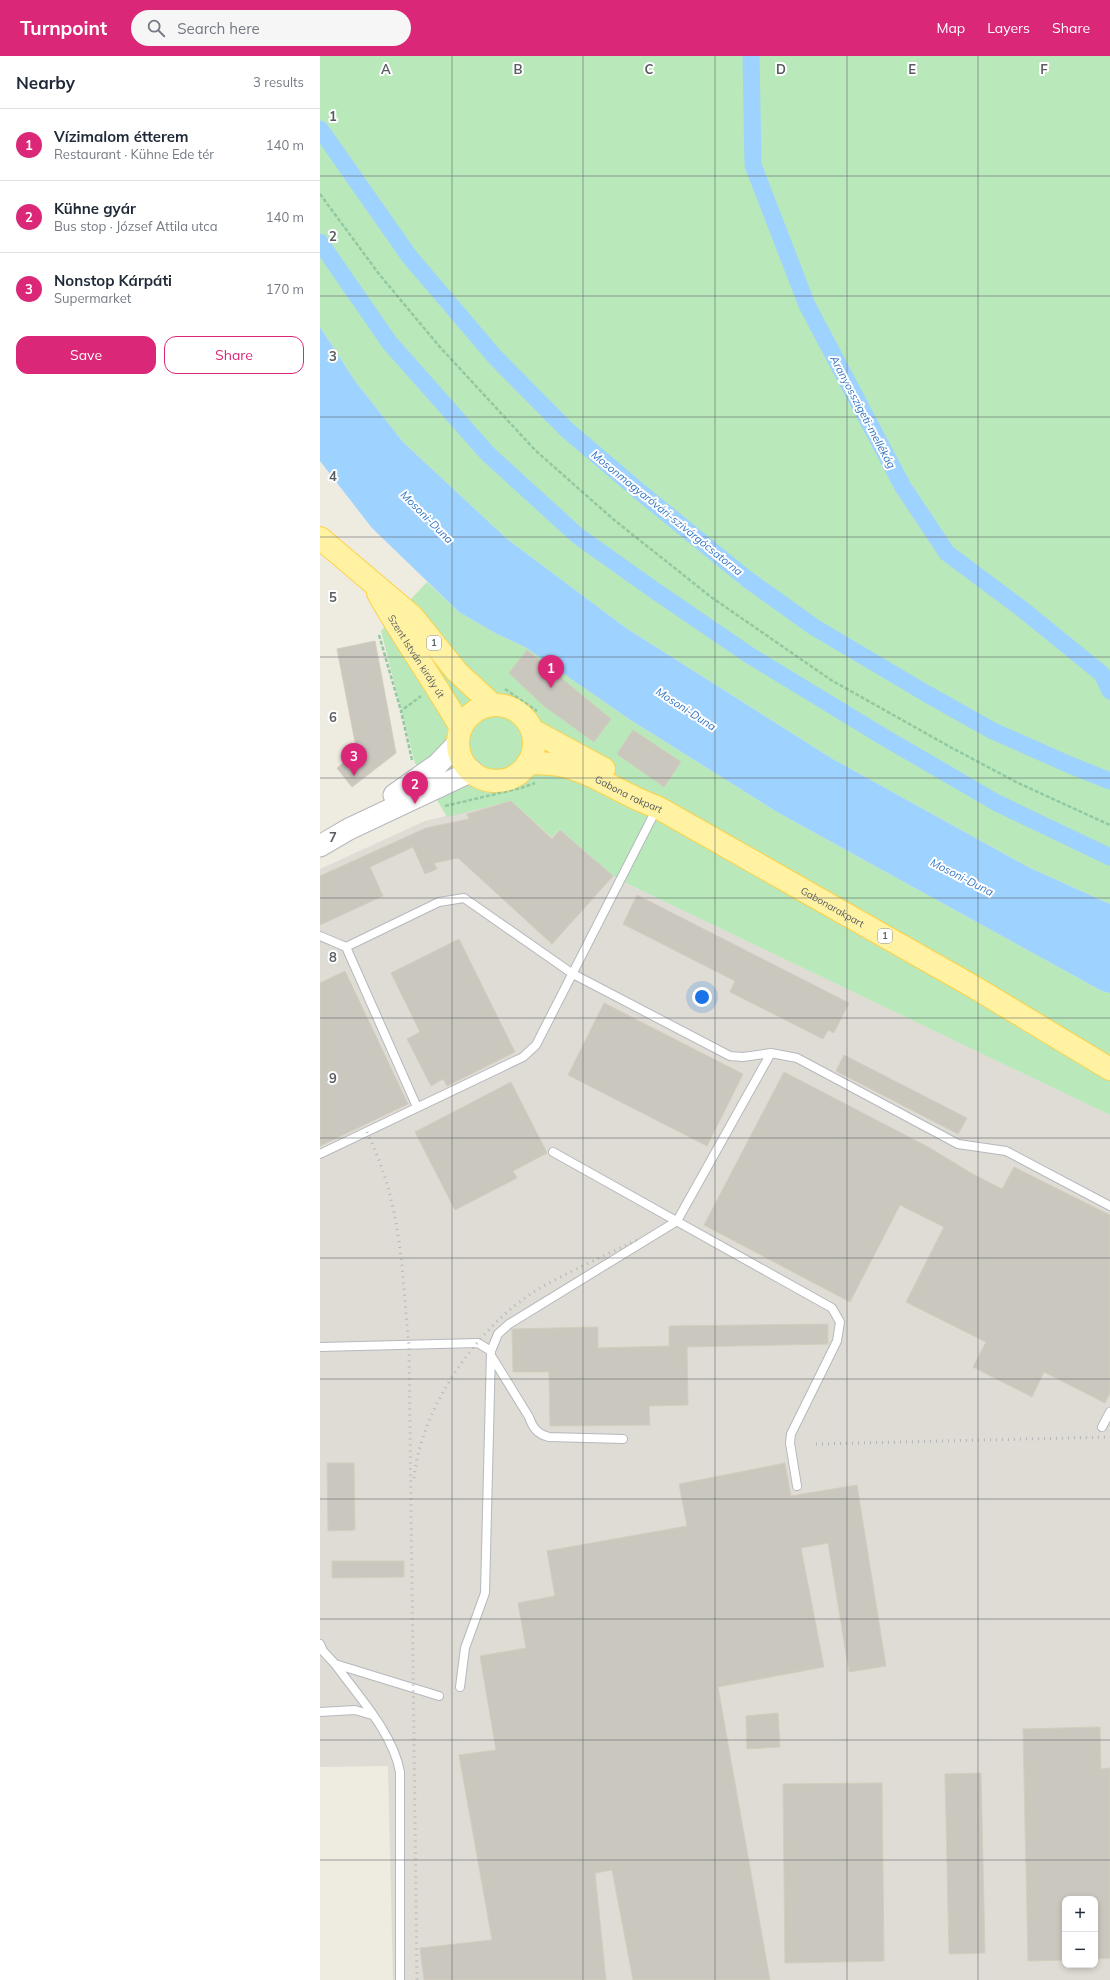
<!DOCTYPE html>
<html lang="en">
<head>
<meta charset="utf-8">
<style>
  body { margin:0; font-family:Mulish,sans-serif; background:#f6f6f7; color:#1f2937 }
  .controls { position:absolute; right:12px; bottom:12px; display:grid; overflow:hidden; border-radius:8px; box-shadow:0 2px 6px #0003 }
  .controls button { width:36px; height:36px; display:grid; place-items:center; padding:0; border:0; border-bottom:1px solid #e0e1e3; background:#fff; color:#1f2937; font:20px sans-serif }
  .you { position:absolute; left:382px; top:941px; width:14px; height:14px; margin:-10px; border:3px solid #fff; border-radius:50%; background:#1a73e8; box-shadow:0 0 0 6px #1a73e833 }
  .badge { display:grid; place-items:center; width:26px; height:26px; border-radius:50%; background:#db2777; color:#fff; font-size:13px; font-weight:700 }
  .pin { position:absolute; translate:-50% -33px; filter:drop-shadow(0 1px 2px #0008) }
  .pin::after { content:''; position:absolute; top:21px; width:14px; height:12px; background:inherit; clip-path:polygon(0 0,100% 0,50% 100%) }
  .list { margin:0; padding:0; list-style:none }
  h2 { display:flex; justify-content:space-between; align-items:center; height:52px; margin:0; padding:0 16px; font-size:17px }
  h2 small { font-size:13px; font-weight:400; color:#747a83 }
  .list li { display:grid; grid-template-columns:26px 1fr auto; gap:12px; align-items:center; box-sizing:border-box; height:72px; padding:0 16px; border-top:1px solid #e0e1e3 }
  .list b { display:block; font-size:15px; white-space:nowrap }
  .list p { margin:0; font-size:13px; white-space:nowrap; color:#747a83 }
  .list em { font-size:13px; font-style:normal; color:#747a83 }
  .actions { display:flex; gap:8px; padding:12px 16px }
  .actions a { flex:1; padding:9px 0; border:1px solid #db2777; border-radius:12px; text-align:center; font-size:14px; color:#db2777 }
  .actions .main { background:#db2777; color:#fff }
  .icon { flex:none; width:22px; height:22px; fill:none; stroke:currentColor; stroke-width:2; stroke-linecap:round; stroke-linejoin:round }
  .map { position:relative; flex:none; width:790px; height:1924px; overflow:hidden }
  header { display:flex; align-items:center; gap:24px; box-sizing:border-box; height:56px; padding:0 20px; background:#db2777; color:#fff }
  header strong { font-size:19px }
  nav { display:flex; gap:22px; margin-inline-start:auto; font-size:14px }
  .search { width:280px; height:36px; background:#f6f6f7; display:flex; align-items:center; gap:10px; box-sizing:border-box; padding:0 14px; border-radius:22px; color:#747a83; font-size:15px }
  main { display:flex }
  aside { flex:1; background:#fff }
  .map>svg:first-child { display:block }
  .industrial { fill:#dedcd4; fill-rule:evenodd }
  .green { fill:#b9e8ba }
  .water { fill:#9ed2ff }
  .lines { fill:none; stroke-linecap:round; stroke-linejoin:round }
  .canal { stroke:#9ed2ff; stroke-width:17 }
  .building { fill:#cac7bf; stroke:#d3cdbd }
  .service-casing { stroke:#b6b8be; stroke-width:10 }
  .tertiary-casing { stroke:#b6b8be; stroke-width:23 }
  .primary-casing { stroke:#ffd147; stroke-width:24 }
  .path { stroke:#92c9a2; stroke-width:2.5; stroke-dasharray:4 2; stroke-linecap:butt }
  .service { stroke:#fff; stroke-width:8 }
  .tertiary { stroke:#fff; stroke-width:21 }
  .primary { stroke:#fff3a3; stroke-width:22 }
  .rail { stroke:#b4b5b5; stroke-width:3; stroke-dasharray:1 5; stroke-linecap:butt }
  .grid { fill:none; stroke:#595d62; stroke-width:1; stroke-opacity:0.55 }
  .labels { text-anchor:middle; stroke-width:4; stroke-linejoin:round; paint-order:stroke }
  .shield { fill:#fff; stroke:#8b8e91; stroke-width:1 }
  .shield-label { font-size:9px; font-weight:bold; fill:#595d62 }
  .street-label { font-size:10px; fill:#595d62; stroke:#fff }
  .water-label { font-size:11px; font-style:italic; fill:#3476c4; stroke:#fff }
  .grid-label { font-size:13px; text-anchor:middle; font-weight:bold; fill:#595d62; stroke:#fff; stroke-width:4; stroke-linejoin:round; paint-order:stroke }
</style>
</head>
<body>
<header>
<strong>Turnpoint</strong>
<div class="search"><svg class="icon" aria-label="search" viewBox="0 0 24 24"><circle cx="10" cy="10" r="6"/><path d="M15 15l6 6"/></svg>Search here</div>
<nav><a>Map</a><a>Layers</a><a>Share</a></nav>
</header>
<main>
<aside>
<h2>Nearby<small>3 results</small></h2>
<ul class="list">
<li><span class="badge">1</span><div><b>Vízimalom étterem</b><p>Restaurant · Kühne Ede tér</p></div><em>140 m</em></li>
<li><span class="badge">2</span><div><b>Kühne gyár</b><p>Bus stop · József Attila utca</p></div><em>140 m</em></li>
<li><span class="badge">3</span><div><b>Nonstop Kárpáti</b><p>Supermarket</p></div><em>170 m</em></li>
</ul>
<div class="actions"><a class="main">Save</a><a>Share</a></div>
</aside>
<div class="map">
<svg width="790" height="1924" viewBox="0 0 790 1924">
  <rect width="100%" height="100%" fill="#eeebe0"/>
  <path class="industrial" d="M191,745L232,781L240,773L293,820L312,830L790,1059V1924H73L68,1710L0,1711V813L105,765ZM745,1843H775V1909H745Z"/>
  <path class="green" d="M0,0H790V848L708,811L511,702L306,572L187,483L83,386L35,325L0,271Z
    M107,526L139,556L175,577L205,591L309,663L457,756L782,935L790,937V1059L312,830L293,820L240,773L232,781L191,745L127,761L95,707L61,575Z"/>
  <path class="water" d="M0,271L35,325L83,386L187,483L306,572L511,702L708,811L790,848V937L782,935L457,756L309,663L205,591L175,577L139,556L52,472L0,405Z"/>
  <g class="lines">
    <path class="canal" d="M431,0L433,109L487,249L583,431L627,497L702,553L782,618L790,635
      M0,73L89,200L175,301L246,373L320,436L427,523L494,571L607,638L673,675L750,709L790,725
      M0,186L69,286L168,398L258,480L334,534L429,599L562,680L677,747L790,801"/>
  </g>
  <path class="building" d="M55,585L76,697L32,731L17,712L37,696L17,593Z
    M207,594L291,663L274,686L224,650L189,617Z
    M313,674L361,706L344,731L297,698Z
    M191,745L232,783L240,774L293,820L232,888L138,802L114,807L117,813L105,818L93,791L50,811L63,840L0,869V820L106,772L149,763L147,758Z
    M317,839L529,947L514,977L508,974L503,983L410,936L415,925L303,868Z
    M139,883L195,996L127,1030L123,1023L111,1030L87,983L100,976L71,917Z
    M25,915L88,1048L0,1090V927Z
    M284,947L423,1018L387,1090L248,1019Z
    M524,999L647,1062L638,1078L516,1015Z
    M464,1016L610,1092L651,1117L682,1133L694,1111L790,1159V1337L785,1347L724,1316L712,1341L653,1311L666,1286L586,1246L624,1171L580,1149L530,1246L384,1169Z
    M191,1026L227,1097L193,1115L197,1122L135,1154L95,1076Z
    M508,1268V1288L367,1291L368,1349L329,1350L330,1369L230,1370L229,1316H193L192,1273L278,1271V1292L349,1290V1270Z
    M7,1407H34L35,1474L8,1475Z
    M465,1407L471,1440L537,1429L566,1610L529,1616L508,1487L481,1492L504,1611L398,1631L450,1924H313L292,1814L275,1817L286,1924H104L100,1892L172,1884L139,1699L176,1694L160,1600L206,1592L198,1547L235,1540L227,1495L367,1470L359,1428Z
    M12,1505H84V1521L12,1522Z
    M458,1657L460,1691L427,1693L426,1660Z
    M780,1671L781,1713L790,1712V1902L775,1903V1843H745V1904L708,1905L703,1673Z
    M661,1717L665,1897L629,1898L625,1718Z
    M562,1727L564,1905L465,1907L463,1728Z"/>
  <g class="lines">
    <defs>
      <path id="service" d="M0,880L26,891
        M97,1051L26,891L119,846L144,842L253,918L410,1000L423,1001L451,997L477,1002L638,1088L686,1095L790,1150
        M233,1096L512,1252L520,1266L517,1285L471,1378L470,1387L477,1430
        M0,1098L203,1001L216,989L337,752
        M0,1291L158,1287L171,1295L178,1278L189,1268L357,1165L451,997
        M172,1301L209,1361C213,1372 217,1378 229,1381L303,1383
        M782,1371L790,1356
        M0,1588L3,1595L15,1608L119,1640
        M15,1608C38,1640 73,1677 80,1716V1924
        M140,1631L145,1592L165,1537L171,1295
        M0,1656L35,1654L52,1659"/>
      <path id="tertiary" d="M74,739L118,708L138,687
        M0,790L29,773L152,715"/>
      <g id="primary">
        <path d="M0,482L92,560L137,616L173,649"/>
        <path id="s1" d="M58,537C84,584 115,626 141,672"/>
        <circle cx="176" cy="687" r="38"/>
        <path d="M212,674L284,713"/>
        <path id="s2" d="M208,707C220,707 232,707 244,710C277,718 304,740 337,751L654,931L790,1013"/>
      </g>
    </defs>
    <use href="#service" class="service-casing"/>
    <use href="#tertiary" class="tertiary-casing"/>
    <use href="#primary" class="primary-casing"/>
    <path class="path" d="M0,138L59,218L119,290L215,394L293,463L391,541L511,624L632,692L698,727L790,769
      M59,579L81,655
      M185,633L217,655
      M92,704L81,655L101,640
      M125,750L201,732L215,727"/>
    <use href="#service" class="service"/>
    <use href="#tertiary" class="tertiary"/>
    <use href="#primary" class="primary"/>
    <path class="rail" d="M47,1076C58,1100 68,1126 73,1152C83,1196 84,1243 89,1289L97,1924
      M496,1388L790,1381
      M94,1422C101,1351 159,1268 220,1232C252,1214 286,1199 319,1183"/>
  </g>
  <path class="grid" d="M132,0V1924M263,0V1924M395,0V1924M527,0V1924M658,0V1924M0,120H790M0,240H790M0,361H790M0,481H790M0,601H790M0,722H790M0,842H790M0,962H790M0,1082H790M0,1202H790M0,1323H790M0,1443H790M0,1563H790M0,1684H790M0,1804H790"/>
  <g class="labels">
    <g class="shield">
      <rect x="107" y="580" width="14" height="14" rx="3"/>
      <rect x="558" y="873" width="14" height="14" rx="3"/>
    </g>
    <g class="shield-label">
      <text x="114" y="590">1</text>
      <text x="565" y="883">1</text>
    </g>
    <g class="street-label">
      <text dy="4" stroke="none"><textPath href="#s1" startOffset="74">Szent István király út</textPath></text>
      <text dy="4" stroke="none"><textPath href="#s2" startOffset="107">Gabona rakpart</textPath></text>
      <text dy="4" stroke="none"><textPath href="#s2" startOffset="340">Gabonarakpart</textPath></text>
    </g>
    <g class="water-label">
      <text transform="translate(543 356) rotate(62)" y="4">Aranyosszigeti-mellékág</text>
      <text transform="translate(347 457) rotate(39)" y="4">Mosonmagyaróvári-szivárgócsatorna</text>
      <text transform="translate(107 461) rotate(45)" y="4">Mosoni-Duna</text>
      <text transform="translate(366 653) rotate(33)" y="4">Mosoni-Duna</text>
      <text transform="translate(642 821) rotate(27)" y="4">Mosoni-Duna</text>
    </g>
  </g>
  <g class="grid-label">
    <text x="66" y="18">A</text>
    <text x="198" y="18">B</text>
    <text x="329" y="18">C</text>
    <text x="461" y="18">D</text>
    <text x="592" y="18">E</text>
    <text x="724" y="18">F</text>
    <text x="13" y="65">1</text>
    <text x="13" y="185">2</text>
    <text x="13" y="305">3</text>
    <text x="13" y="425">4</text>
    <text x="13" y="546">5</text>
    <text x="13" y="666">6</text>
    <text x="13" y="786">7</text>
    <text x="13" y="906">8</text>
    <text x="13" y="1027">9</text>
  </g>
</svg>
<div class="controls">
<button>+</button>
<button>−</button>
</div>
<div class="you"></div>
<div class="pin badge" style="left:231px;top:632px">1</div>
<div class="pin badge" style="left:95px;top:748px">2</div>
<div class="pin badge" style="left:34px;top:720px">3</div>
</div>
</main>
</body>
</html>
